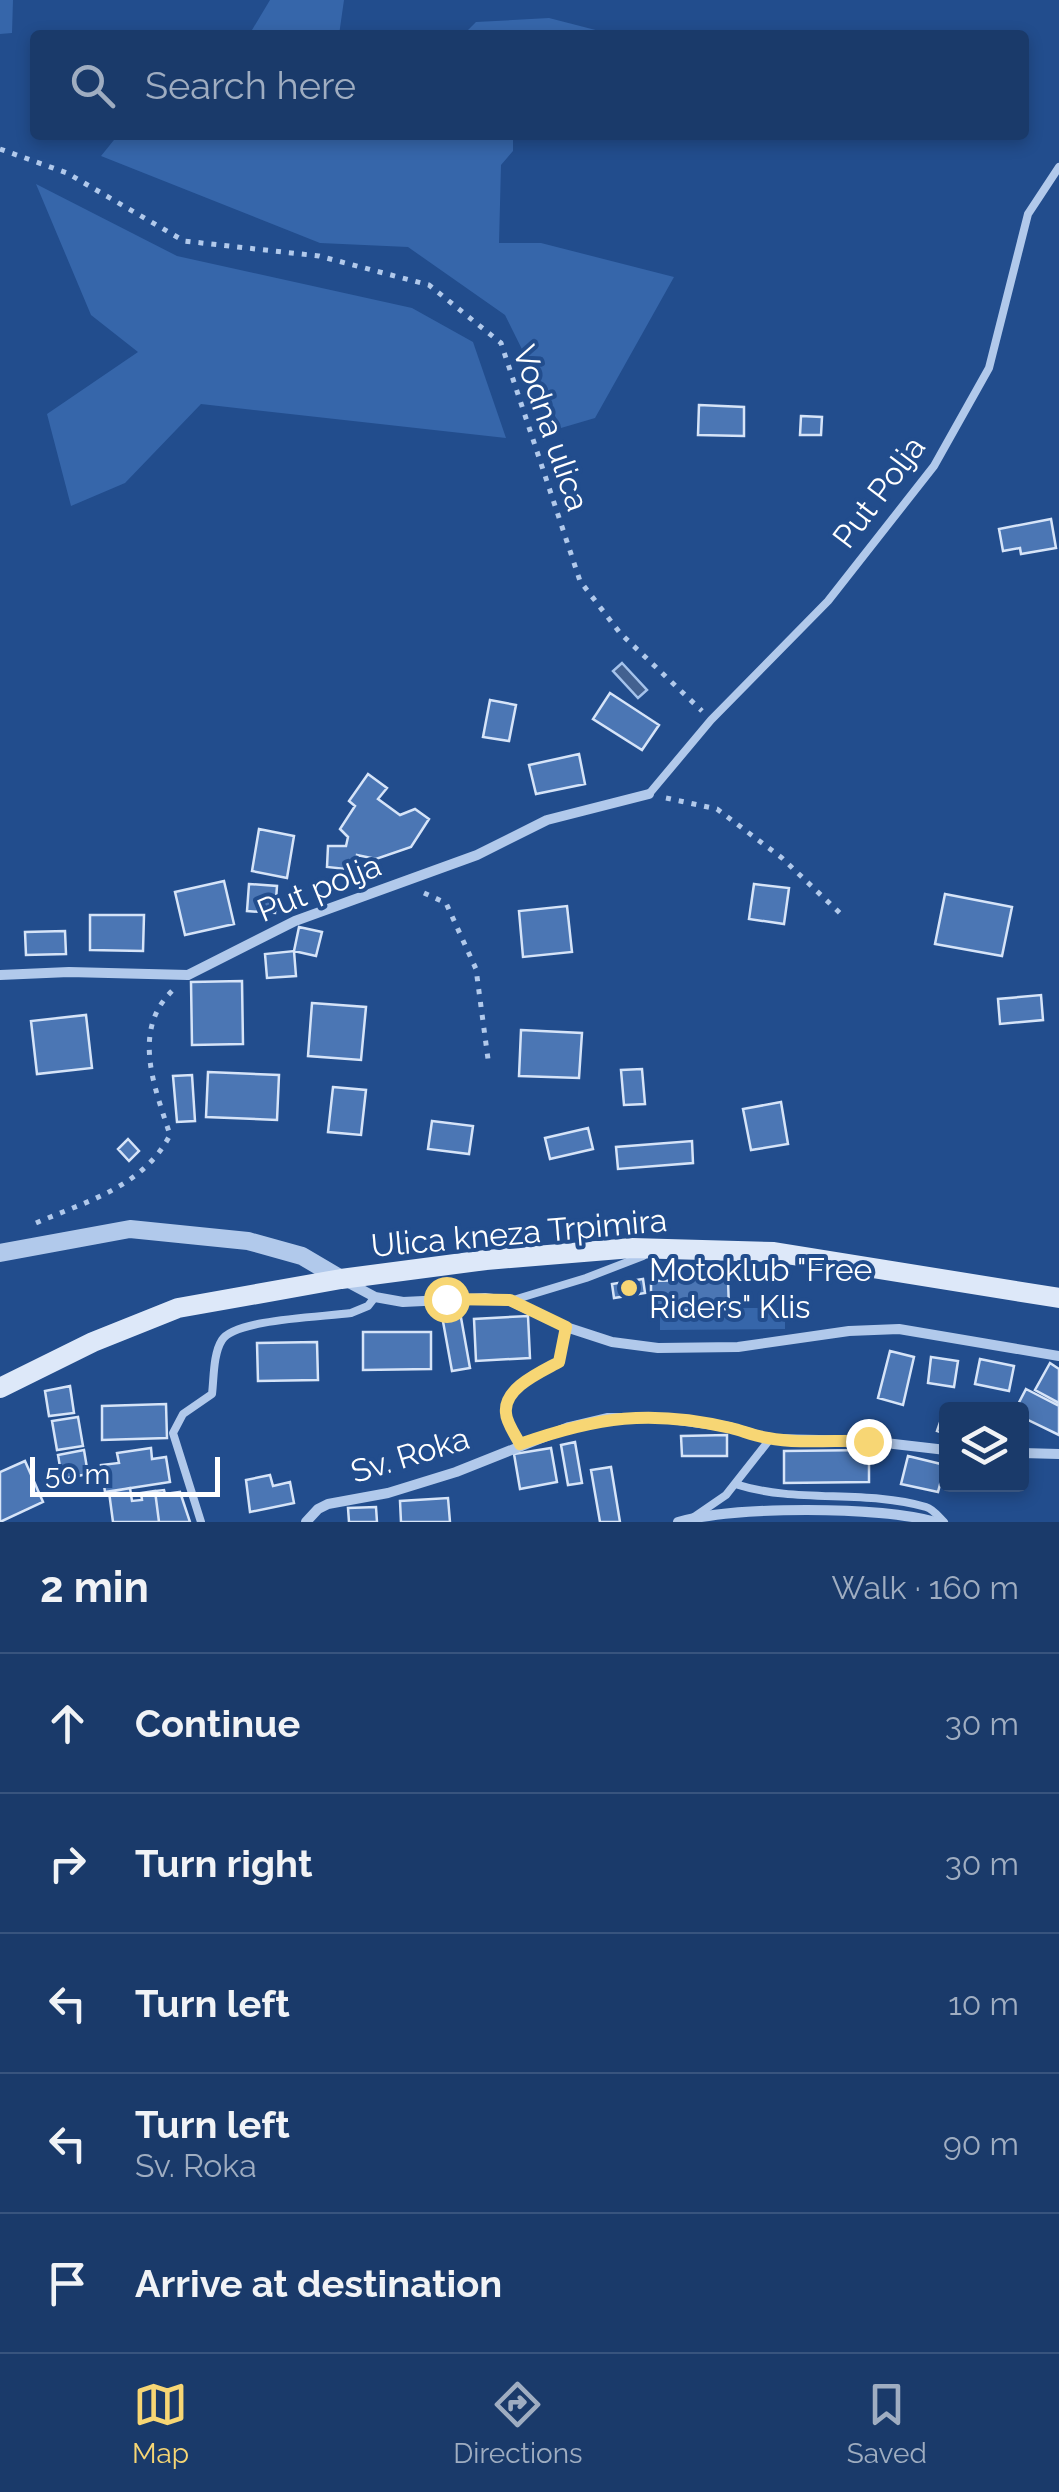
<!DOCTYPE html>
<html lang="en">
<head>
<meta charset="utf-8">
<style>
  body { margin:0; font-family:Raleway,sans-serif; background:#234170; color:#f1f3f6 }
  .controls { position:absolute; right:30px; bottom:30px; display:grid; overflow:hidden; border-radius:10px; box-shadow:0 5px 15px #0003 }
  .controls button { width:90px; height:90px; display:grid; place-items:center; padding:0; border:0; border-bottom:2px solid #38547e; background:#1a3a6a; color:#f1f3f6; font:50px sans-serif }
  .scale { position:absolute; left:30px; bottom:25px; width:190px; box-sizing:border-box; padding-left:10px; border:5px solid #fff; border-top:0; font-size:28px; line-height:35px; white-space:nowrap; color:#fff; -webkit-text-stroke:8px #224d8d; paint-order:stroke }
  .stop { position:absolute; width:30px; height:30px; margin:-22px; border:8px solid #f7d674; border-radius:50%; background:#fff }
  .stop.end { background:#f7d674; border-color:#fff; box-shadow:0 2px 10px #0008 }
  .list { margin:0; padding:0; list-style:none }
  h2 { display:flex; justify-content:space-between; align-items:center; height:130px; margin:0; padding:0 40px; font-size:42px }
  h2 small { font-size:32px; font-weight:400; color:#9fadc1 }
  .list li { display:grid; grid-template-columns:65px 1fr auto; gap:30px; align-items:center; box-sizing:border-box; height:140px; padding:0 40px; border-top:2px solid #38547e }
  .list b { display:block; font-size:38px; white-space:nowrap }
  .list p { margin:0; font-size:32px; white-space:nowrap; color:#9fadc1 }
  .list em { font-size:32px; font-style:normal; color:#9fadc1 }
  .icon { flex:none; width:55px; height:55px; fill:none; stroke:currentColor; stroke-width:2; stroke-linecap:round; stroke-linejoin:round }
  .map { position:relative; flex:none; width:1059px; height:1522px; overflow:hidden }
  .search { position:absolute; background:#1a3a6a; box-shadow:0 5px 15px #0003; left:30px; right:30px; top:30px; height:110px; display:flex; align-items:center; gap:25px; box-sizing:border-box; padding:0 35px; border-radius:10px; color:#9fadc1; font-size:38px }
  .sheet { height:830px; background:#1a3a6a }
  nav { display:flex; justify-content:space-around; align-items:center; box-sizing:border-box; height:140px; border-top:2px solid #38547e; background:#1a3a6a; font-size:28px; color:#9fadc1 }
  nav a { display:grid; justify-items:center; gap:5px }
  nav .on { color:#f7d674 }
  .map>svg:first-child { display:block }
  .green { fill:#3666aa }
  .water { fill:#436190; stroke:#a5c3ec; stroke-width:2.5 }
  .building { fill:#4b76b4; stroke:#d6e4f8; stroke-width:2.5 }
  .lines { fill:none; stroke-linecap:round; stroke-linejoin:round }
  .path { stroke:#b1c9eb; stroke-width:5; stroke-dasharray:5 8; stroke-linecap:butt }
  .service { stroke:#b1c9eb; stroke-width:8 }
  .minor { stroke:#b1c9eb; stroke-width:10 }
  .tertiary { stroke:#b1c9eb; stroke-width:18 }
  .secondary { stroke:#dde8f9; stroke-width:20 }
  .route { stroke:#f7d674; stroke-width:12 }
  .poi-dot { fill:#f7d674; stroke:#224d8d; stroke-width:4 }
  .labels { text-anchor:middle; stroke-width:8; stroke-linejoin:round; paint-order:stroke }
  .street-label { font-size:32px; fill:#fff; stroke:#224d8d }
  .poi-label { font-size:32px; fill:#fff; stroke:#224d8d; text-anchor:start }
</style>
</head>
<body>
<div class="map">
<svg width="1059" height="1522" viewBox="0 0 1059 1522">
  <rect width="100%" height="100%" fill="#224d8d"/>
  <path class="green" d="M0,0H13L12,33L0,34Z
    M270,0H344L339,35H249Z
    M549,18L615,35H463L476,22Z
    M118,135H513V151L501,165L499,243H541L674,277L595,418L561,428L505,315L408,247L320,243L101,156Z
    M36,184L177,256L412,308L473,342L506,438L201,404L125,483L71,506L47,414L138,352L91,315Z
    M733,1308H785V1329L660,1330V1316L733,1314Z"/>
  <path class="water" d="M622,663L647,690L638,698L613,671Z"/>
  <path class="building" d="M699,405L744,407V436L698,435Z
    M801,416L822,417L821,435H800Z
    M1051,519L1056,548L1021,554L1020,548L1003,551L999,529Z
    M610,693L659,725L642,750L593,719Z
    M490,700L516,705L509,741L483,737Z
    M579,754L585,784L536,794L529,765Z
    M368,774L387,788L378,799L400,815L415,809L429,819L411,847L376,859L357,855L355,870L327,867L328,846H346L348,837L340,829L355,806L349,801Z
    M259,829L294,836L287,878L252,871Z
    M224,881L234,924L185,935L175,892Z
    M249,884L277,886L275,913L247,911Z
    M754,884L789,888L784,924L749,919Z
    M945,894L1012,907L1002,956L935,944Z
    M567,906L572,952L523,957L519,911Z
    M90,915H144L143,951L90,950Z
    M299,927L322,932L316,956L294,951Z
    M65,931L66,954L26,955L25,932Z
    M294,951L296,976L267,978L265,954Z
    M242,981L243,1044L192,1045L191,982Z
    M1041,995L1043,1020L1000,1024L998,999Z
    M312,1003L366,1007L361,1060L308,1056Z
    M86,1015L92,1068L37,1074L31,1021Z
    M521,1030L582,1033L579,1078L519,1076Z
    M642,1069L645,1104L624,1105L621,1070Z
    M208,1072L279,1075L277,1120L206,1117Z
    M192,1075L195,1121L177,1122L173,1076Z
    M333,1087L366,1090L361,1135L328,1132Z
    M781,1102L788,1144L751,1150L743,1109Z
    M432,1121L473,1126L469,1154L428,1149Z
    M588,1128L593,1149L550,1159L545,1138Z
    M128,1139L139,1151L129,1161L118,1149Z
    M692,1141L693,1163L618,1169L616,1147Z
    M643,1279L645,1293L614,1298L612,1284Z
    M728,1279L729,1309L651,1311V1281Z
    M460,1312L470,1368L452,1371L442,1316Z
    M528,1316L530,1358L476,1361L474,1319Z
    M363,1332H431V1369L363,1370Z
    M317,1342L318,1380L258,1381L257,1343Z
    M890,1351L914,1357L903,1405L878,1398Z
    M931,1357L958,1361L954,1387L928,1383Z
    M980,1359L1014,1366L1009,1391L975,1384Z
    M1050,1363L1059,1369V1403L1035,1390Z
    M70,1386L74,1413L49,1416L45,1391Z
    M1026,1389L1059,1406V1435L1022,1417V1410H1015Z
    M166,1404L167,1438L102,1440V1406Z
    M944,1411L946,1412V1434L937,1431Z
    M78,1417L83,1446L57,1450L52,1421Z
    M727,1435V1456H682L681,1436Z
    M575,1442L582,1483L568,1485L561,1445Z
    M151,1448L152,1459L166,1457L170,1482L105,1492L101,1465L119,1463L117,1453Z
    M551,1448L557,1482L520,1489L514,1454Z
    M84,1450L88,1474L62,1479L58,1455Z
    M869,1450V1482L784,1483V1451Z
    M908,1456L945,1465L938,1492L901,1484Z
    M25,1461L43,1502L0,1522V1472Z
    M611,1467L620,1522H600L591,1470Z
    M270,1475L273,1486L290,1482L294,1503L250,1512L246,1480Z
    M130,1488L132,1501L142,1500L141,1493L155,1491L159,1522H113L109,1492Z
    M164,1490L165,1494L180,1492L190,1522H159L155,1491Z
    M448,1498L450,1522H401L400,1501Z
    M376,1507L377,1522H349L348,1508Z"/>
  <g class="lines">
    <path class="path" d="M0,149L67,173L184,241L319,256L429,285L501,343L580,581L620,633L702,711
      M666,798L717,809L782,858L843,916
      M424,893L446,903L476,969L488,1059
      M36,1223C87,1201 143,1187 170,1135C155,1088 131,1031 172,991
      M514,1430C495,1391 529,1379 559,1362L563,1345"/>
    <path class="service" d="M649,794L711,720L828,601L934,466L989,368L1028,214L1059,167
      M510,1301L586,1278L643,1256
      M735,1484C797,1504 864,1489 926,1507C933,1509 938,1516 944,1522
      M694,1517L726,1495L770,1439
      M201,1522L173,1433L183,1414L212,1394C214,1378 213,1354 222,1340C235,1319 324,1317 351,1313L368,1306L375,1297"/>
    <path class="minor" d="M0,975L69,972L188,975L295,921L477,855L547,820L649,794
      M347,1282L375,1297L403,1302L485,1298L510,1301L566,1327L612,1342L658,1348L738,1347L849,1331L899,1329L1059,1356
      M1022,1453L1059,1454
      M306,1522L318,1509L328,1504L388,1493L456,1472L569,1427L607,1418H664L729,1427L770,1439L868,1441L946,1450
      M678,1522C735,1506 878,1506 936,1522"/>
    <path class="tertiary" d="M0,1253L130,1229L248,1241L302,1256L341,1279"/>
    <path class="secondary" d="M0,1388L93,1342L178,1308L341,1279L486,1260L632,1248L774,1252L1059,1298"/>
  </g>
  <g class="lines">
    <path class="route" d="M446,1299L510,1300L566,1327L559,1362C541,1372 503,1388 506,1413C506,1422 516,1436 520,1444C597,1417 650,1409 731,1428C743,1431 755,1436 768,1438C799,1444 836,1440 868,1441"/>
  </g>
  <circle class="poi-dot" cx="629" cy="1288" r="10"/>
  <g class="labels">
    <g class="street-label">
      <text transform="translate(551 428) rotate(71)" y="11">Vodna ulica</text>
      <text transform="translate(879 492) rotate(-53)" y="11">Put Polja</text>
      <text transform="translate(319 888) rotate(-22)" y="11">Put polja</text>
      <text transform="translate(519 1233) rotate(-5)" y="11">Ulica kneza Trpimira</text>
      <text transform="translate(410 1455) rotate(-17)" y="11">Sv. Roka</text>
    </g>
    <g class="poi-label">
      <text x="649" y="1281">Motoklub "Free<tspan x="649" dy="37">Riders" Klis</tspan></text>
    </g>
  </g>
</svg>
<div class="controls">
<button><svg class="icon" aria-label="layers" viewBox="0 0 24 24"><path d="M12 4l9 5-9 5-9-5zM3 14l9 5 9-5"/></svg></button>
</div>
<div class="scale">50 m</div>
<div class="stop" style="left:446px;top:1299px"></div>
<div class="stop end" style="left:868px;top:1441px"></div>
<div class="search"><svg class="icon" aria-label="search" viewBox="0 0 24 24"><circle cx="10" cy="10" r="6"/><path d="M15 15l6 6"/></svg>Search here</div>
</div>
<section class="sheet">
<h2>2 min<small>Walk · 160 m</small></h2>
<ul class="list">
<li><svg class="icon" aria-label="ahead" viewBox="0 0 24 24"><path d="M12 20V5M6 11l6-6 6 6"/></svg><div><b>Continue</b></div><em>30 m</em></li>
<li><svg class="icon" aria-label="right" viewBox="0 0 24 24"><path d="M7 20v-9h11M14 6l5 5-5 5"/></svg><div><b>Turn right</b></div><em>30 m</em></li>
<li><svg class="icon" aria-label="left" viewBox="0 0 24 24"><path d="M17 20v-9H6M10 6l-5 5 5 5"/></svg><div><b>Turn left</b></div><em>10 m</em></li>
<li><svg class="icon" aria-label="left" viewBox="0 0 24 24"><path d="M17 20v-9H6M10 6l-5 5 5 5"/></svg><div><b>Turn left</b><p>Sv. Roka</p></div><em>90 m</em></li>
<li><svg class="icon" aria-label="arrive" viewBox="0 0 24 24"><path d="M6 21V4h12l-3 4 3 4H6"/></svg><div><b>Arrive at destination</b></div></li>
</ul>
</section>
<nav>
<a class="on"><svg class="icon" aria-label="map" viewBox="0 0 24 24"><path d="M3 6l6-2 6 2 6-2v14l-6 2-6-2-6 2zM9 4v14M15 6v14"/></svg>Map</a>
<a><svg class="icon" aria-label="directions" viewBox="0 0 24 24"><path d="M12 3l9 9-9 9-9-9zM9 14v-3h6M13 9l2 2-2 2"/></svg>Directions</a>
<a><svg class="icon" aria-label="saved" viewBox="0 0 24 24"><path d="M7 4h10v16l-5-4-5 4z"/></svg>Saved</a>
</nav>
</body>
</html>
